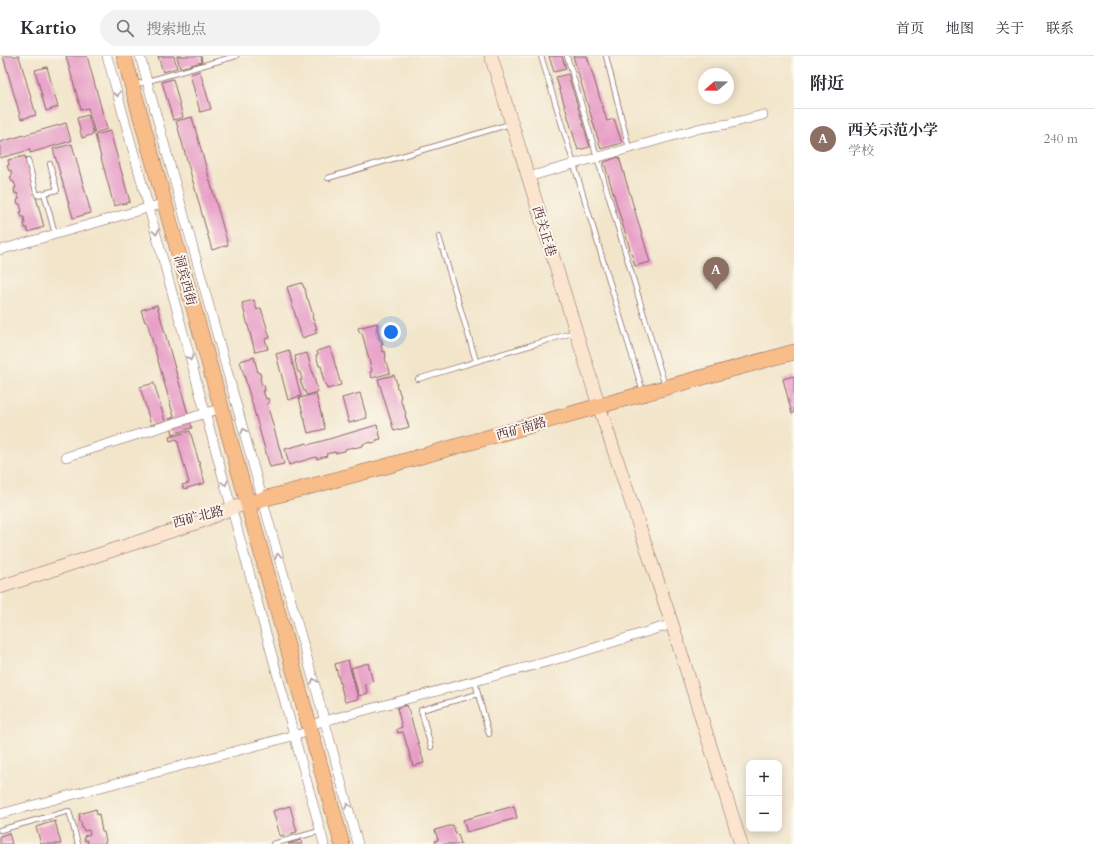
<!DOCTYPE html>
<html lang="zh">
<head>
<meta charset="utf-8">
<style>
  body { margin:0; font-family:Cardo,"Noto Serif SC",serif; background:#f2f2f3; color:#2b2b33 }
  .controls { position:absolute; right:12px; bottom:12px; display:grid; overflow:hidden; border-radius:8px; box-shadow:0 2px 10px #0003 }
  .controls button { width:36px; height:36px; display:grid; place-items:center; padding:0; border:0; border-bottom:1px solid #e1e1e2; background:#fff; color:#2b2b33; font:20px sans-serif }
  .compass { position:absolute; left:698px; top:12px; width:36px; height:36px; border-radius:50%; background:#fff; box-shadow:0 2px 10px #0003; rotate:250deg }
  .you { position:absolute; left:391px; top:276px; width:14px; height:14px; margin:-10px; border:3px solid #fff; border-radius:50%; background:#1a73e8; box-shadow:0 0 0 6px #1a73e833 }
  .badge { display:grid; place-items:center; width:26px; height:26px; border-radius:50%; background:#c8321e; color:#fff; font-size:13px; font-weight:700 }
  .pin { position:absolute; translate:-50% -33px; filter:drop-shadow(0 1px 2px #0008) }
  .pin::after { content:''; position:absolute; top:21px; width:14px; height:12px; background:inherit; clip-path:polygon(0 0,100% 0,50% 100%) }
  .list { margin:0; padding:0; list-style:none }
  h2 { display:flex; justify-content:space-between; align-items:center; height:52px; margin:0; padding:0 16px; font-size:17px }
  h2 small { font-size:13px; font-weight:400; color:#7c7c81 }
  .list li { display:grid; grid-template-columns:26px 1fr auto; gap:12px; align-items:center; box-sizing:border-box; height:60px; padding:0 16px; border-top:1px solid #e1e1e2 }
  .list b { display:block; font-size:15px; white-space:nowrap }
  .list p { margin:0; font-size:13px; white-space:nowrap; color:#7c7c81 }
  .list em { font-size:13px; font-style:normal; color:#7c7c81 }
  .icon { flex:none; width:22px; height:22px; fill:none; stroke:currentColor; stroke-width:2; stroke-linecap:round; stroke-linejoin:round }
  .map { position:relative; flex:none; width:794px; height:788px; overflow:hidden }
  header { display:flex; align-items:center; gap:24px; box-sizing:border-box; height:56px; padding:0 20px; background:#fff; border-bottom:1px solid #e1e1e2 }
  header strong { font-size:19px }
  nav { display:flex; gap:22px; margin-inline-start:auto; font-size:14px }
  .search { width:280px; height:36px; background:#f2f2f3; display:flex; align-items:center; gap:10px; box-sizing:border-box; padding:0 14px; border-radius:22px; color:#7c7c81; font-size:15px }
  main { display:flex }
  aside { flex:1; background:#fff }
  .map>svg:first-child { display:block }
  .building { fill:#e79cc6 }
  .lines { fill:none; stroke-linecap:round; stroke-linejoin:round }
  .lane-casing { stroke:#856463; stroke-width:6 }
  .street-casing { stroke:#856463; stroke-width:10 }
  .secondary-casing { stroke:#856463; stroke-width:14 }
  .primary-casing { stroke:#856463; stroke-width:16 }
  .lane { stroke:#fff; stroke-width:4.5 }
  .street { stroke:#fff; stroke-width:9 }
  .secondary { stroke:#fce5cf; stroke-width:13 }
  .primary { stroke:#f8bd88; stroke-width:15 }
  .oneway { stroke:#ae9aa0 }
  .labels { text-anchor:middle; stroke-width:4; stroke-linejoin:round; paint-order:stroke }
  .street-label { font-size:13px; fill:#4a1f2b; stroke:#fbf7ec }
</style>
</head>
<body>
<header>
<strong>Kartio</strong>
<div class="search"><svg class="icon" aria-label="search" viewBox="0 0 24 24"><circle cx="10" cy="10" r="6"/><path d="M15 15l6 6"/></svg>搜索地点</div>
<nav><a>首页</a><a>地图</a><a>关于</a><a>联系</a></nav>
</header>
<main>
<div class="map">
<svg width="794" height="788" viewBox="0 0 794 788">
  <rect width="100%" height="100%" fill="#fbf7ec"/>
  <filter id="ink" filterUnits="userSpaceOnUse"><feTurbulence type="fractalNoise" baseFrequency=".025" numOctaves="2"/><feDisplacementMap in="SourceGraphic" scale="8" xChannelSelector="R" yChannelSelector="G"/><feConvolveMatrix kernelMatrix="1 2 1 2 8 2 1 2 1" color-interpolation-filters="sRGB"/></filter>
  <filter id="wash" filterUnits="userSpaceOnUse"><feTurbulence type="fractalNoise" baseFrequency=".012" numOctaves="4" result="noise"/><feDisplacementMap in="SourceGraphic" scale="16" xChannelSelector="R" yChannelSelector="G"/><feGaussianBlur stdDeviation="0.9" result="paint"/><feColorMatrix in="noise" values="0 0 0 0 0 0 0 0 0 0 0 0 0 0 0 0 0 1.4 0 .05"/><feComposite in="paint" operator="in"/></filter>
  <g filter="url(#wash)">
    <rect width="100%" height="100%" fill="#f2e5ca"/>
    <g id="blocks">
      <path class="building" d="M3,0H19L36,59L21,63Z
        M66,0H87L107,73L95,77L88,52L81,54Z
        M158,0H174L177,12L163,16Z
        M177,0H201L202,6L180,12Z
        M549,0H562L566,13L554,16Z
        M573,0H587L607,65L614,63L622,87L601,93Z
        M47,11L58,51L46,55L35,14Z
        M200,15L211,53L200,56L190,18Z
        M568,18L590,91L578,94L556,21Z
        M173,23L183,61L173,64L162,26Z
        M88,59L94,78L82,82L77,62Z
        M192,61L228,189L212,194L176,65Z
        M66,67L71,85L30,97V94L0,102V86Z
        M110,75L130,146L114,150L95,79Z
        M72,88L91,157L73,162L53,93Z
        M25,100L44,171L28,176L27,172H25L24,168H25L24,161H22L20,156H22L20,148H18L17,144L19,143L17,137L15,138L14,132H16L14,126H12L10,121L12,120L11,114L9,115L7,110L9,109L8,104Z
        M619,101L650,206L635,210L604,106Z
        M302,227L304,232H305L307,243H308L313,259L312,260L313,264H314L317,273H315L317,277L302,282L287,231Z
        M254,244L257,254L261,252L270,282L265,283L268,293L255,296L242,247Z
        M157,249L192,372L173,378L169,363L174,361L147,266H145L141,254Z
        M377,267L378,271L377,272L380,283H381L383,288L381,289L383,296L385,295L386,301L385,302L388,312H389L390,317L372,322L370,316L372,315L362,277H360L358,272Z
        M330,291L341,329L327,333L326,329H325L322,318H323L321,310H319L316,299L318,298L317,295Z
        M289,294L301,340L288,344L276,298Z
        M307,297L318,336L306,339L305,335H304L300,324H302L300,316H298L295,304H296L295,300Z
        M254,301L258,317H260L261,321L260,322L262,330L264,329L265,335H263L266,343L268,342L269,347L267,348L284,408L270,411L240,305Z
        M394,319L397,328H396L397,332H398L401,341H400L402,349H403L406,358L405,359L409,371L394,375L378,323Z
        M794,320V357L792,358L783,323Z
        M154,327L165,365L151,369L140,331Z
        M360,337L367,362L349,367L342,342Z
        M316,338L325,373L308,377L299,342Z
        M377,369L381,383L376,384L377,386L371,387V386L363,388V390L353,392V391L345,393V395L335,397V396L326,398L327,400L317,403L316,401L289,409L285,393L307,387L308,389Z
        M190,375L205,427L184,433L182,429L189,427L177,383L170,385L169,381Z
        M348,604L358,643L345,646L335,608Z
        M368,607L373,626L365,628L368,637L359,640L351,612Z
        M407,649L424,707L413,710L403,676L398,677L397,673L402,671L397,652Z
        M290,750L297,776L280,780L273,755Z
        M514,750L517,762L467,776L463,764Z
        M96,753L97,759L99,758L102,776H104L106,785L105,786V788H88L87,784L85,785L84,780L90,778L89,774L84,775L83,772H82L81,766H80L79,762H80L79,758Z
        M55,765L61,788H41L36,771Z
        M453,769L456,779L458,778L461,788H436L435,785L438,784L435,774Z
        M9,777L12,788H0V780Z
        M301,784L302,788H288Z"/>
    </g>
  </g>
  <g filter="url(#ink)">
    <use href="#blocks" fill-opacity="0" stroke="#856463" stroke-width="1"/>
    <g class="lines">
      <defs>
        <path id="lane" d="M541,0L643,336
          M567,0L665,330
          M606,0L629,92
          M134,29L236,0
          M28,104L37,139L57,134L50,108
          M328,122L510,68
          M44,137L55,178
          M439,181L476,305
          M418,323L575,276
          M475,625L478,638
          M431,691L421,654L478,638L489,678
          M0,774L69,755L78,788
          M273,788L320,775"/>
        <path id="street" d="M107,0L324,788
          M140,0L273,481L319,644L358,788
          M528,121L701,72L728,68L763,59
          M0,194L165,147
          M66,401L222,352
          M309,669L565,601L672,568
          M0,758L311,675"/>
        <path id="secondary" d="M491,0L599,350L672,568L741,788
          M0,531L202,465L232,452L248,447"/>
        <path id="primary" d="M124,0L342,788
          M248,447L387,410L599,350L794,296"/>
      </defs>
      <use href="#lane" class="lane-casing"/>
      <use href="#street" class="street-casing"/>
      <use href="#secondary" class="secondary-casing"/>
      <use href="#primary" class="primary-casing"/>
      <use href="#lane" class="lane"/>
      <use href="#street" class="street"/>
      <use href="#secondary" class="secondary"/>
      <use href="#primary" class="primary"/>
    </g>
    <defs><path id="oneway-chevron" d="M-2-3.5L2.5 0L-2 3.5" fill="none" stroke-width="1.6" stroke-linecap="round" stroke-linejoin="round"/></defs>
    <g class="oneway">
      <use href="#oneway-chevron" transform="translate(117 38) rotate(75)"/>
      <use href="#oneway-chevron" transform="translate(156 176) rotate(75)"/>
      <use href="#oneway-chevron" transform="translate(190 302) rotate(75)"/>
      <use href="#oneway-chevron" transform="translate(244 375) rotate(-105)"/>
      <use href="#oneway-chevron" transform="translate(225 427) rotate(75)"/>
      <use href="#oneway-chevron" transform="translate(278 500) rotate(-106)"/>
      <use href="#oneway-chevron" transform="translate(314 625) rotate(-106)"/>
      <use href="#oneway-chevron" transform="translate(348 750) rotate(-105)"/>
    </g>
  </g>
  <g class="labels">
    <g class="street-label">
      <text transform="translate(545 175) rotate(73)" y="5">西关正巷</text>
      <text transform="translate(186 224) rotate(75)" y="5">洞宾西街</text>
      <text transform="translate(521 372) rotate(-16)" y="5">西矿南路</text>
      <text transform="translate(198 460) rotate(-14)" y="5">西矿北路</text>
    </g>
  </g>
</svg>
<div class="controls">
<button>+</button>
<button>−</button>
</div>
<svg class="compass" viewBox="-18 -18 36 36"><path d="M0-13l5 13h-10z" fill="#e53935"/><path d="M0 13l5-13h-10z" fill="#7c7c81"/></svg>
<div class="you"></div>
<div class="pin badge" style="left:716px;top:234px;background:#8d6e63">A</div>
</div>
<aside>
<h2>附近<small></small></h2>
<ul class="list">
<li><span class="badge" style="background:#8d6e63">A</span><div><b>西关示范小学</b><p>学校</p></div><em>240 m</em></li>
</ul>
</aside>
</main>
</body>
</html>
